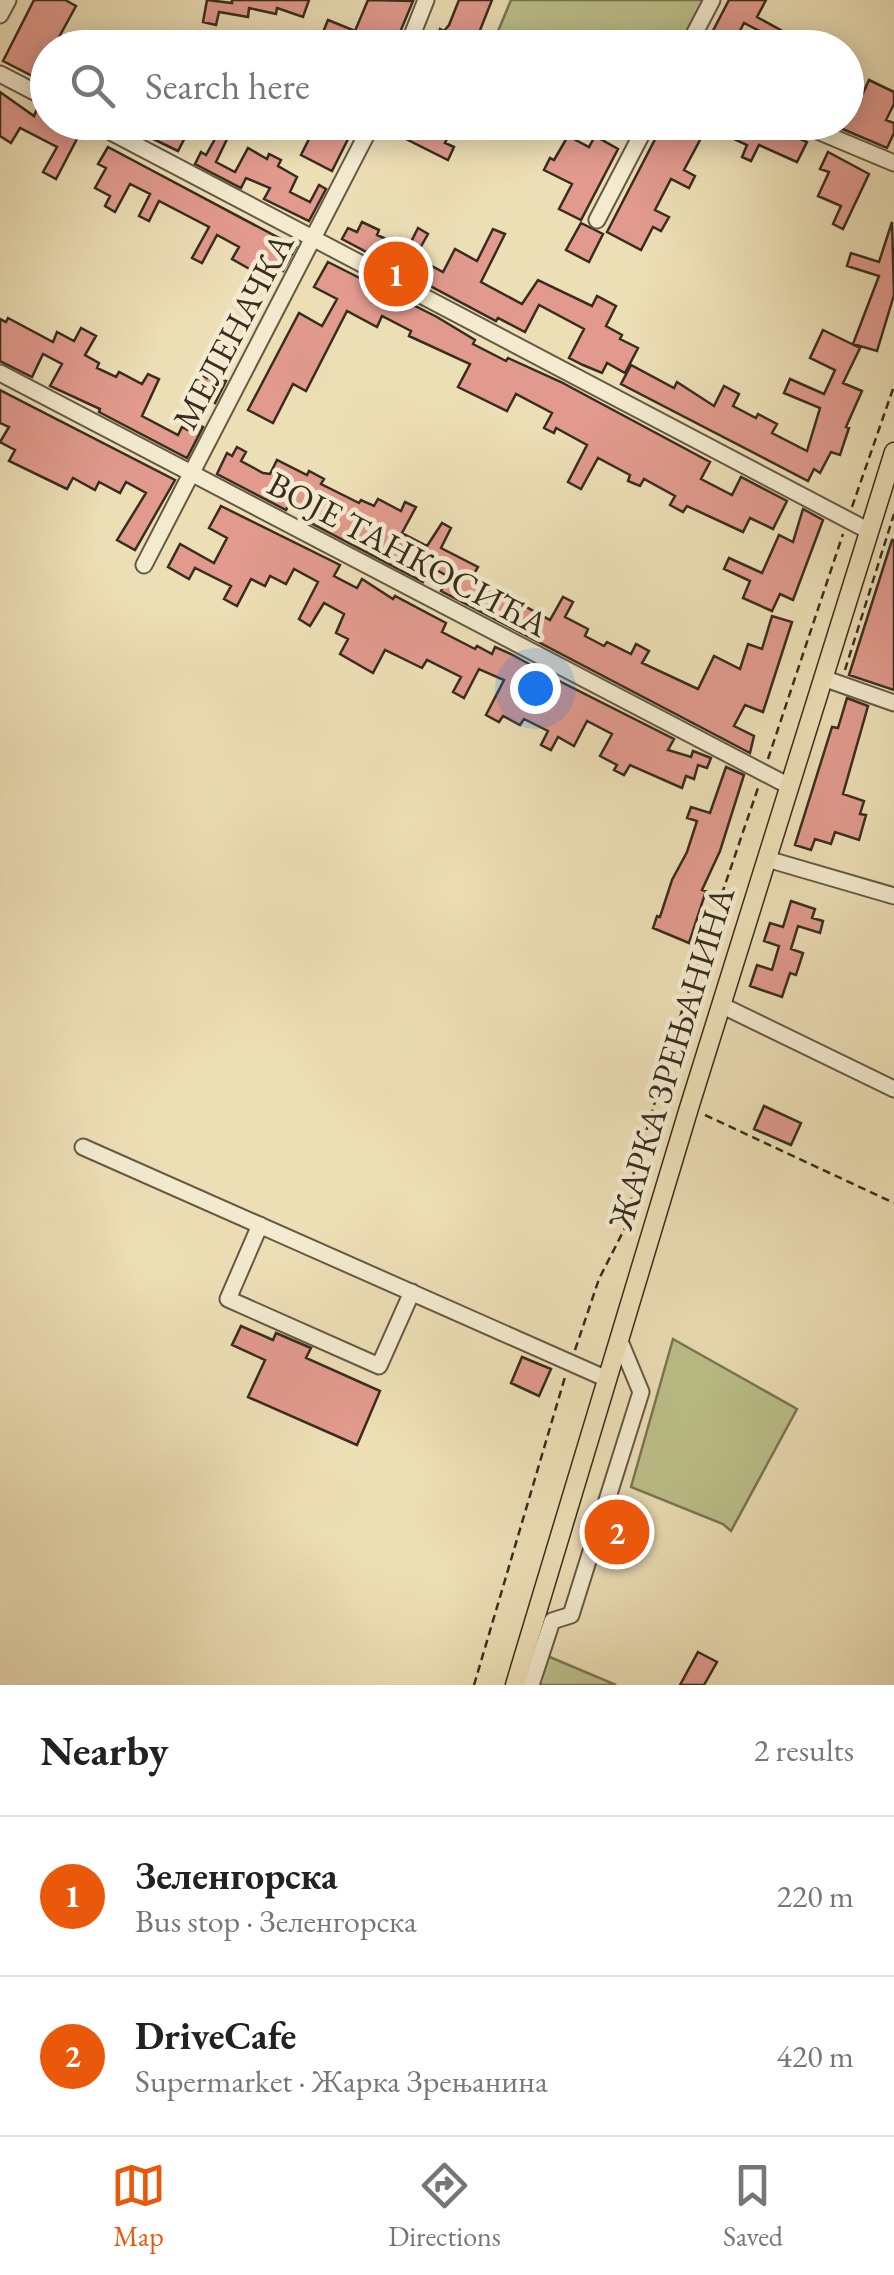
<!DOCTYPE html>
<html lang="en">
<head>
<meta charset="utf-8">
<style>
  body { margin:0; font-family:"EB Garamond",serif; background:#f6f6f6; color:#222 }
  .you { position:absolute; left:535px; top:688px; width:35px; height:35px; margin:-25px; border:8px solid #fff; border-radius:50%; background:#1a73e8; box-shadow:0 0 0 15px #1a73e833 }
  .badge { display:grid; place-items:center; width:65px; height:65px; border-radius:50%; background:#ea580c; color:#fff; font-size:32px; font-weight:700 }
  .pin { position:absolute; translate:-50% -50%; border:5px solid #fff; box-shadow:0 2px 10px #0006 }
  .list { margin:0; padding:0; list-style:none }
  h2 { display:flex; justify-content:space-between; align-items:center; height:130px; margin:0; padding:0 40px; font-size:42px }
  h2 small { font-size:32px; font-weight:400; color:#767676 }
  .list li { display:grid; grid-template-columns:65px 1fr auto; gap:30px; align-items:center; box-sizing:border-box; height:160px; padding:0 40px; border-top:2px solid #e0e0e0 }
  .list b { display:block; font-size:38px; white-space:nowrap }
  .list p { margin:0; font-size:32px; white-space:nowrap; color:#767676 }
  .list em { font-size:32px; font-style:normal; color:#767676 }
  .icon { flex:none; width:55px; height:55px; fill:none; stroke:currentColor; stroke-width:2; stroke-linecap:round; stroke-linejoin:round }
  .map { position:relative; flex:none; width:894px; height:1685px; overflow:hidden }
  .search { position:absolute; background:#fff; box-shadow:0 5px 25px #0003; left:30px; right:30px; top:30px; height:110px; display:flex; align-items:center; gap:25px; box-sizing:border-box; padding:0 35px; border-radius:55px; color:#767676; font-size:38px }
  .sheet { height:450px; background:#fff }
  nav { display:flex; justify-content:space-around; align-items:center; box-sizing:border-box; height:140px; border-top:2px solid #e0e0e0; background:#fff; font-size:28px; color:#767676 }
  nav a { display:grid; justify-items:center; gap:5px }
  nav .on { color:#ea580c }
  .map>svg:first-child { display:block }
  .green { fill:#bcc08a; stroke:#7a7654; stroke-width:2.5 }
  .building { fill:#e19a8d; stroke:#382d1e; stroke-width:2.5 }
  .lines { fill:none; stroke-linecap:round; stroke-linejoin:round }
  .minor-casing { stroke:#655944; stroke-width:19 }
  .major-casing { stroke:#382d1e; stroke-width:21 }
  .path { stroke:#382d1e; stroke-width:2.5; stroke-dasharray:8 5; stroke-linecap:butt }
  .minor { stroke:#f3eacf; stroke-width:15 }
  .major { stroke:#ecdeb5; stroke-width:18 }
  .labels { text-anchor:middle; stroke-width:9; stroke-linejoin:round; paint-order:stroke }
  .street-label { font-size:35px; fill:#382d1e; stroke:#f3eacf }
</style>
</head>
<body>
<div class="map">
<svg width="894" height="1685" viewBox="0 0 894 1685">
  <rect width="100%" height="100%" fill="#ecdeb5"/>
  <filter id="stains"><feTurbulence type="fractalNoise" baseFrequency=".002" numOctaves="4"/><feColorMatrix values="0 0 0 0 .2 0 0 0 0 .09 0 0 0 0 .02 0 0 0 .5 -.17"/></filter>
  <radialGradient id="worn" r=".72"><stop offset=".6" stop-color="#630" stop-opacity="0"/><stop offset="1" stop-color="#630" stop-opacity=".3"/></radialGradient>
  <path class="green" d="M511,0H707L682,47L491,48Z
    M673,1339L797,1409L731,1531L723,1524L631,1487Z
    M545,1655L616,1685H535Z"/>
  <path class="building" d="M34,0H65L76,6L58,39L74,48H48V84L3,61Z
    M207,0L232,3V0H309L303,17L277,8L276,14L249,8L248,17L219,12L216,25L203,22Z
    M368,0L413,1L396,42L386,38L383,48H333L319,42L328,20L355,31Z
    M459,0H492L473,48H450L452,45L437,38L440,29L444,31L449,25Z
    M729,0H766L757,17L786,33L778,48H764L769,36L744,23L731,48H704Z
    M869,80L894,92V104L886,120L894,123V133L887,148L826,122H846V111L856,90L863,93Z
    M0,92L34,116L37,109L48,115V122H60L80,133L56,179L43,172L57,147L20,128L11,143L0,136Z
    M118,122H193L178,151Z
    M296,122H345L354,127L332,171L301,155L313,131Z
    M399,122H455L445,143L454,147L448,160L394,133Z
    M664,122H689L684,132L700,140L684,170L695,176L689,188L671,179L655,210L669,217L661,231L653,227L641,250L607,232Z
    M698,122H764L807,142L797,162L759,145L751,161L742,157L747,145Z
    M220,130L229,135L216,162L235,172L248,148L267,159L269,154L281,160L278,166L297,177L290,192L310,202L319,185L326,189L309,221L264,199L270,188L246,178L241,188L195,164L201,152L206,155Z
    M568,136L589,147L595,136L618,149L581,220L559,209L572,184L544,170L550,158L554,160Z
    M108,147L296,247L283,271L276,267L269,280L232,259L239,247L217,235L202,263L192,258L209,227L159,201L149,221L139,216L150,194L130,184L115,212L105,206L110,196L95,188L106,168L98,164Z
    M828,152L869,174L843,229L833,224L841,206L818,196L829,172L820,169Z
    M362,222L379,230L377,235L384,238L383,241L402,250L406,242L410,244L418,228L428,234L415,257L443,272L455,249L477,261L493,229L505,234L481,282L522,304L538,280L592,306L597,296L616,306L606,326L622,335L620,339L638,348L625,373L607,363L602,373L583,365L569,358L584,329L539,305L525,332L498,318L496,321L342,239L348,228L357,232Z
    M892,222L894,295L877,351L853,344L879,276L847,266L851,253L879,262Z
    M581,223L603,234L589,262L566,250Z
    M328,262L437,317L475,340L473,344L506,361L508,358L561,382L710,462L701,479L732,495L741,477L787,501L773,529L750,518L743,532L687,506L683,512L670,505L675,496L644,479L640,486L628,481L630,475L598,458L581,489L568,482L587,445L556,428L554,433L544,428L552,413L516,394L507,411L458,387L470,364L409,336L411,331L382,316L377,327L347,311L306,391L293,384L273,423L248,410L299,313L322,326L337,299L314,287Z
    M8,318L53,342L57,332L74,341L81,328L96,336L85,355L99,363L97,368L116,377L119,372L142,384L148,374L159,379L142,416L178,435L182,427L188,430L193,422L203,427L187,458L99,412L100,409L50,386L62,364L43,354L32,377L0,361V319L6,322Z
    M823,330L860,348L843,383L862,391L846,427L849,428L840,455L831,452L820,473L814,469L808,481L621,384L631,365L674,388L677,382L714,406L724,386L739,394L733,406L756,418L758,414L777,424L772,433L807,451L820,408L784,393L790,379L824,394L835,370L810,358Z
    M210,373L226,381L215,403L198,394L201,389L195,386L201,375L207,378Z
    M0,390L175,480L135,550L117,540L146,493L126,482L120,493L99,482L95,490L73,478L67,489L9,461L15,450L0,442L9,427L0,423Z
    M237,447L246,452L241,461L263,473L270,474L277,460L307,475L309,471L324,479L321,484L359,503L361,500L374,506L378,499L401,511L405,502L416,507L402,533L427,546L442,523L451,528L441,548L478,567L472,577L550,620L563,597L573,602L565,617L588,629L585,636L604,646L607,642L631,654L636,644L649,651L642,663L698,689L714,656L740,669L748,644L762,649L772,616L792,622L763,712L745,705L734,726L754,736L750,753L441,591L449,577L431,567L423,582L305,520L307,516L288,506L286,510L217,474L227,453L232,456Z
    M221,506L340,565L334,576L357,588L362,579L393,599L395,596L446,623L442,632L475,649L477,646L492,654L495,647L511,654L529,664L523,676L543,687L549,676L674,739L668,750L691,757L693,751L711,758L707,768L698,765L694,779L686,776L682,788L630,765L624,775L614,770L617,765L600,756L612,734L587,721L574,746L558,737L551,750L541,745L548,731L524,719L520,725L503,716L499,722L486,715L504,680L479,669L464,698L453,692L461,677L427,660L422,668L385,650L373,673L340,654L348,639L336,633L344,614L324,603L310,626L299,619L318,582L294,569L286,584L270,576L265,586L251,579L237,606L224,599L231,586L195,568L189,579L168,567L180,544L214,563L227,538L209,528Z
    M803,509L823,520L793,600L780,594L772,611L743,598L750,581L724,569L729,558L762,573L779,535L793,542Z
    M892,540H894V690L849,675Z
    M847,698L868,706L843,794L864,801L860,814L866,815L859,840L835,832L831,844L815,839L811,850L795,845L832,727L838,728Z
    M726,767L744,775L720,851L702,890L706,891L689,943L653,928L657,916L660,917L672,880L687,852L697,821L687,818L691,807L710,813Z
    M791,901L815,909L812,918L823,921L820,933L798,926L791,949L803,953L796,975L790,973L782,997L750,986L757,965L772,970L779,946L764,941L770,923L783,927Z
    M764,1106L801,1123L791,1145L754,1129Z
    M241,1326L273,1340L276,1333L311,1348L306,1358L380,1391L357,1445L248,1397L265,1360L232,1345Z
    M522,1357L551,1369L539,1396L511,1383Z
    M698,1652L717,1662L704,1685H680Z"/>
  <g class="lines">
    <defs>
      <path id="minor" d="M0,15L8,0
        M407,48L426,0
        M687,48L712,0
        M0,74L48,99
        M92,122L869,531
        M796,122L894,163
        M597,220L648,122
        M0,373L789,786
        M144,565L373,122
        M823,678L894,703
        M767,859L894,896
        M721,1005L894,1089
        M83,1147L607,1379
        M260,1225L228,1299L379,1366L412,1292
        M531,1685L552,1621L571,1615L641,1392L619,1339"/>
      <path id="major" d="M515,1685L689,1108L894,452"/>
    </defs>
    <use href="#minor" class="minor-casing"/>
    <use href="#major" class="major-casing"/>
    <path class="path" d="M852,507L894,386
      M845,670L894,514
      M768,759L843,534
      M705,1115L894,1203
      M575,1350L599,1279L631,1216L632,1179L681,1014L759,785
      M474,1685L565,1377"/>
    <use href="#minor" class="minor"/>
    <use href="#major" class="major"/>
  </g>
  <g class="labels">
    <g class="street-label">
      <text transform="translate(233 331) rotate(-62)" y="12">МЕЛЕНАЧКА</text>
      <text transform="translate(408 554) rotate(28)" y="12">ВОЈЕ ТАНКОСИЋА</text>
      <text transform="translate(671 1058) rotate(-73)" y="12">ЖАРКА ЗРЕЊАНИНА</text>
    </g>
  </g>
  <rect width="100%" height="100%" filter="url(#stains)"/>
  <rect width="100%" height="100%" fill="url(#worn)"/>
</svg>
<div class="you"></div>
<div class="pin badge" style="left:396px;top:274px">1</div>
<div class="pin badge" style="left:617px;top:1532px">2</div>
<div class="search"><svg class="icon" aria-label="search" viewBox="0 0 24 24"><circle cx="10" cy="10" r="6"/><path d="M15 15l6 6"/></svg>Search here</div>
</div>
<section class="sheet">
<h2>Nearby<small>2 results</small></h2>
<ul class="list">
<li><span class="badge">1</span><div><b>Зеленгорска</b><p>Bus stop · Зеленгорска</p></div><em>220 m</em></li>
<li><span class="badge">2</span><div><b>DriveCafe</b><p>Supermarket · Жарка Зрењанина</p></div><em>420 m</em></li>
</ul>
</section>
<nav>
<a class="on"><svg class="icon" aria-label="map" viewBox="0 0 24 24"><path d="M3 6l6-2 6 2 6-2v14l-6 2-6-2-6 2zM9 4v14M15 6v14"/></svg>Map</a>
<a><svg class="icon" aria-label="directions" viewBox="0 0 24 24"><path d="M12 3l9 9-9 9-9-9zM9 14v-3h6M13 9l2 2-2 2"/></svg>Directions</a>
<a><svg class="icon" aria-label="saved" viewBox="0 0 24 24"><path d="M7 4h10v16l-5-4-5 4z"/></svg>Saved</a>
</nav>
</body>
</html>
